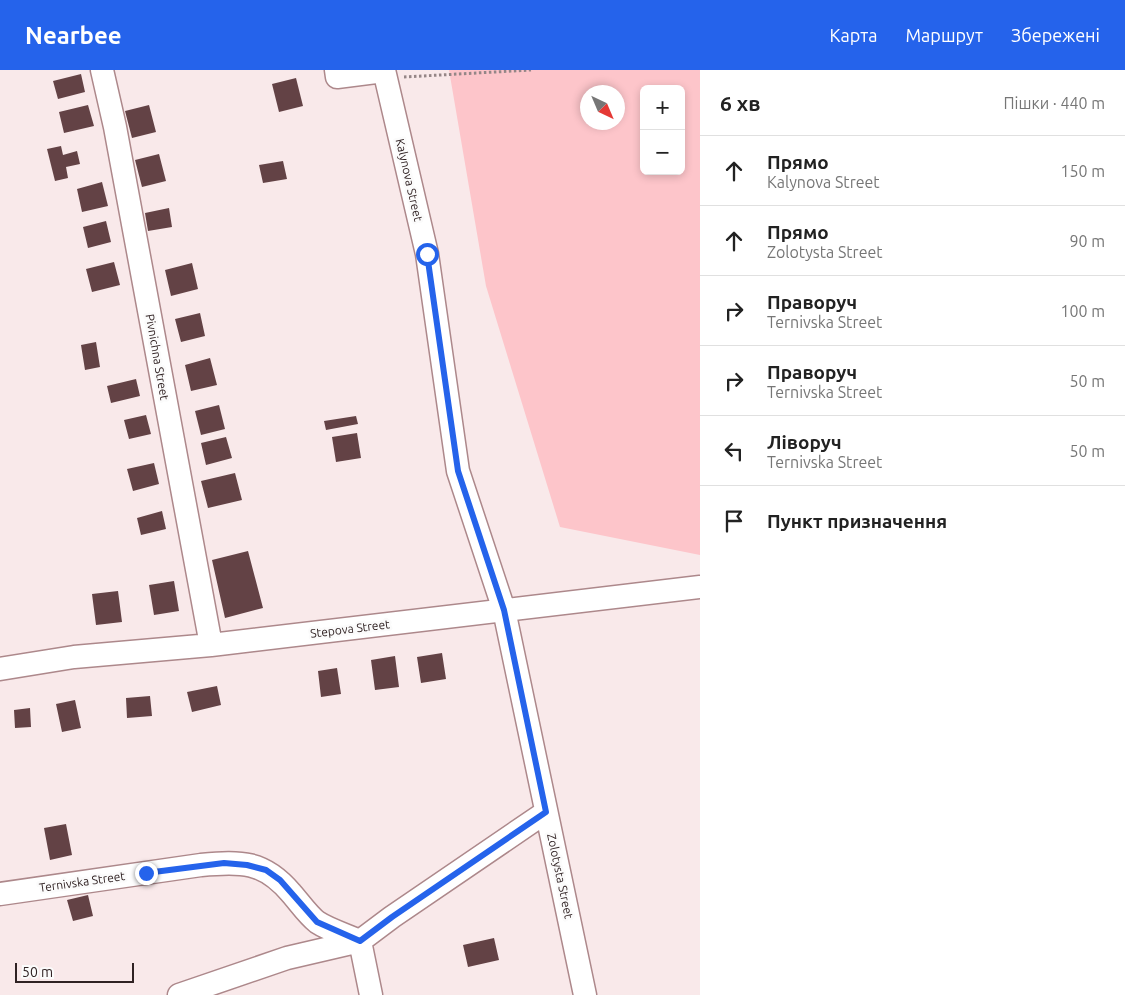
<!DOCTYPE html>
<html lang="uk">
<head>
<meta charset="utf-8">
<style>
  body { margin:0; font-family:Ubuntu,sans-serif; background:#f6f6f6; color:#222 }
  .controls { position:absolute; right:15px; top:15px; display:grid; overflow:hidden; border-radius:8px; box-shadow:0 2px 8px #0003 }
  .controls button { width:45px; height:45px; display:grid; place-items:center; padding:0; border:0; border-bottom:1px solid #e0e0e0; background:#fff; color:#222; font:25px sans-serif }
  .compass { position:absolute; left:580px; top:15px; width:45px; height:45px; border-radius:50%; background:#fff; box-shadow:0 2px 8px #0003; rotate:136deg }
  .scale { position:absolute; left:15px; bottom:12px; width:119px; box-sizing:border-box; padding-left:5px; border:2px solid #302223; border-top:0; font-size:14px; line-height:18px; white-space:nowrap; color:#302223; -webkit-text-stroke:4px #fbfbfb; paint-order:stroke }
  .stop { position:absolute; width:15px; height:15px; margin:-11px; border:4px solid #2563eb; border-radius:50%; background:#fff }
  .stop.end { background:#2563eb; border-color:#fff; box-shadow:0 1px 5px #0008 }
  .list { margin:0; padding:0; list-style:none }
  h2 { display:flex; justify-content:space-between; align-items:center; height:65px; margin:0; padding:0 20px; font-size:21px }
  h2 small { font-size:16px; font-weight:400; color:#767676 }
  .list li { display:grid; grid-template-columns:32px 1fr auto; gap:15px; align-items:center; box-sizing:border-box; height:70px; padding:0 20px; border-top:1px solid #e0e0e0 }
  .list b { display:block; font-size:19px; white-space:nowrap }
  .list p { margin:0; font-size:16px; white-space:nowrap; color:#767676 }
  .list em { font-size:16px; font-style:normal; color:#767676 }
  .icon { flex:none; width:28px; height:28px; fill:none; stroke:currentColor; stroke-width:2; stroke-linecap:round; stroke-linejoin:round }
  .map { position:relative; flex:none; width:700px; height:925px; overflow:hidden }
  header { display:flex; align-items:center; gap:30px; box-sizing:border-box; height:70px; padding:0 25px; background:#2563eb; color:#fff }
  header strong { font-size:24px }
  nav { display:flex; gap:28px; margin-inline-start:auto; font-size:18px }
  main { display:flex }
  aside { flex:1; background:#fff }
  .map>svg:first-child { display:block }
  .green { fill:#fdc5ca; fill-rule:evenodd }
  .building { fill:#634245 }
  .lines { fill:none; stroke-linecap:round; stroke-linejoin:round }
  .minor-casing { stroke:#ad888b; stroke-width:25 }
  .path { stroke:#958687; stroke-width:3; stroke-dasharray:2.5 2.5; stroke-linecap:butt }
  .minor { stroke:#fff; stroke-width:22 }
  .route { stroke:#2563eb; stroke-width:6 }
  .labels { text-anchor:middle; stroke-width:5; stroke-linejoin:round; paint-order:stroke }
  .street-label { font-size:12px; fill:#302223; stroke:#fbfbfb }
</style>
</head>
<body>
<header>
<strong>Nearbee</strong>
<nav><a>Карта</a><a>Маршрут</a><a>Збережені</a></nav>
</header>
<main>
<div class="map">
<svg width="700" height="925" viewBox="0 0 700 925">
  <rect width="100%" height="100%" fill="#f9e9ea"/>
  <path class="green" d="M449,0H700V485L560,457L486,216ZM644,19H681V101H644ZM588,22H618V52H588Z"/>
  <path class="building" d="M81,4L85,22L58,29L53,11Z
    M296,8L303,36L279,42L272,14Z
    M88,35L94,56L64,63L59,42Z
    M149,35L156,62L132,68L125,41Z
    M61,76L63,85L77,81L80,94L66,97L68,108L55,111L47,79Z
    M159,84L166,111L142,117L135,90Z
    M283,91L287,109L263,113L259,95Z
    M102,112L108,136L82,142L77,119Z
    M169,138L172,157L148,161L145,143Z
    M106,151L111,172L88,178L83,157Z
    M114,192L120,215L92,222L86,199Z
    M192,193L198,219L171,226L165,200Z
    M200,243L205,266L181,272L175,249Z
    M96,272L100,297L85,300L81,275Z
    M210,288L217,315L191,321L185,295Z
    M136,309L140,326L111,333L107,316Z
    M219,335L225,359L201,365L195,341Z
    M146,345L151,364L129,369L124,350Z
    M356,346L358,354L326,360L324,351Z
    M357,363L361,388L336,392L332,367Z
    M226,367L232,388L206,395L201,373Z
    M154,393L159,414L133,421L127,399Z
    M235,403L242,430L208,438L201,411Z
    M162,441L166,459L141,465L137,448Z
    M248,481L263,538L225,548L212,490Z
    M174,511L179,541L154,545L149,515Z
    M118,521L122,552L96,555L92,524Z
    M442,583L446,609L421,613L417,587Z
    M395,586L399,617L375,620L371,590Z
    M337,598L341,624L321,627L318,601Z
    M217,616L221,635L192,642L187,622Z
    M150,626L152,646L127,648L126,628Z
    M75,630L81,658L62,662L56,634Z
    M30,638L31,657L15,658L14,640Z
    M66,754L72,785L50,790L44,758Z
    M88,825L93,846L73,851L67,830Z
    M494,868L499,890L468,897L463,875Z"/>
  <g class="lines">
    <defs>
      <path id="minor" d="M102,0L115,57L211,575
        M336,0L337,7L384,1
        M384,0L427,184L458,401L504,540L585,925
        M0,599L74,587L211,575L700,517
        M0,824L201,795C241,791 264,791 291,823C299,832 308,845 317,852C329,860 346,865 360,871L392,847L546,742
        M179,925L287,888L360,871L371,925"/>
    </defs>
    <use href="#minor" class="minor-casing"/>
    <path class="path" d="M404,7L531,0"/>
    <use href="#minor" class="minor"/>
  </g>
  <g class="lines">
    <path class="route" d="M146,803L224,793L247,795L266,800L280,810L317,852L360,871L392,847L546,742L504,540L458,401L427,184"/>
  </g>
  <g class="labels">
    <g class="street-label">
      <text transform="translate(409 110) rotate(77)" y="4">Kalynova Street</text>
      <text transform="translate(157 287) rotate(80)" y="4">Pivnichna Street</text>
      <text transform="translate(350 559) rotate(-7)" y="4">Stepova Street</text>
      <text transform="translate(560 806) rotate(78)" y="4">Zolotysta Street</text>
      <text transform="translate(82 812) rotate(-8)" y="4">Ternivska Street</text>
    </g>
  </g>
</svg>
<div class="controls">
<button>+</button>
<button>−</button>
</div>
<svg class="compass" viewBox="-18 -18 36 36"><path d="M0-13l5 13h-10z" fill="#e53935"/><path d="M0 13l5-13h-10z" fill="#767676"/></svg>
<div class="scale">50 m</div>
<div class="stop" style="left:427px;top:184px"></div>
<div class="stop end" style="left:146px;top:803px"></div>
</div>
<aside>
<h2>6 хв<small>Пішки · 440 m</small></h2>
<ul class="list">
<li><svg class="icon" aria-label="ahead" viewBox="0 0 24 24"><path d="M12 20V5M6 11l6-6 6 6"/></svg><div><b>Прямо</b><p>Kalynova Street</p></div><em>150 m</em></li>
<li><svg class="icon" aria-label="ahead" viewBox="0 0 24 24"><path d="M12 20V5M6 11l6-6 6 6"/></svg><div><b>Прямо</b><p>Zolotysta Street</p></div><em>90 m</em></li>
<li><svg class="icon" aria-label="right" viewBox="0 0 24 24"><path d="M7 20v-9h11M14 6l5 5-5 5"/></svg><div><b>Праворуч</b><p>Ternivska Street</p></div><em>100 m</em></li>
<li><svg class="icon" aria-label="right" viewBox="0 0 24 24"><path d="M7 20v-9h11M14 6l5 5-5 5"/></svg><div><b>Праворуч</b><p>Ternivska Street</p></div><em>50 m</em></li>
<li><svg class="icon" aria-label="left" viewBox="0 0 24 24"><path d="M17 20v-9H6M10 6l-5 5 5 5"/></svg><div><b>Ліворуч</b><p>Ternivska Street</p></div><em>50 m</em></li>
<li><svg class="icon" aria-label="arrive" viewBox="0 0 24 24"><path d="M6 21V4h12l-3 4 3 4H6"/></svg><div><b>Пункт призначення</b></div></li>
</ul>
</aside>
</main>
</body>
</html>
